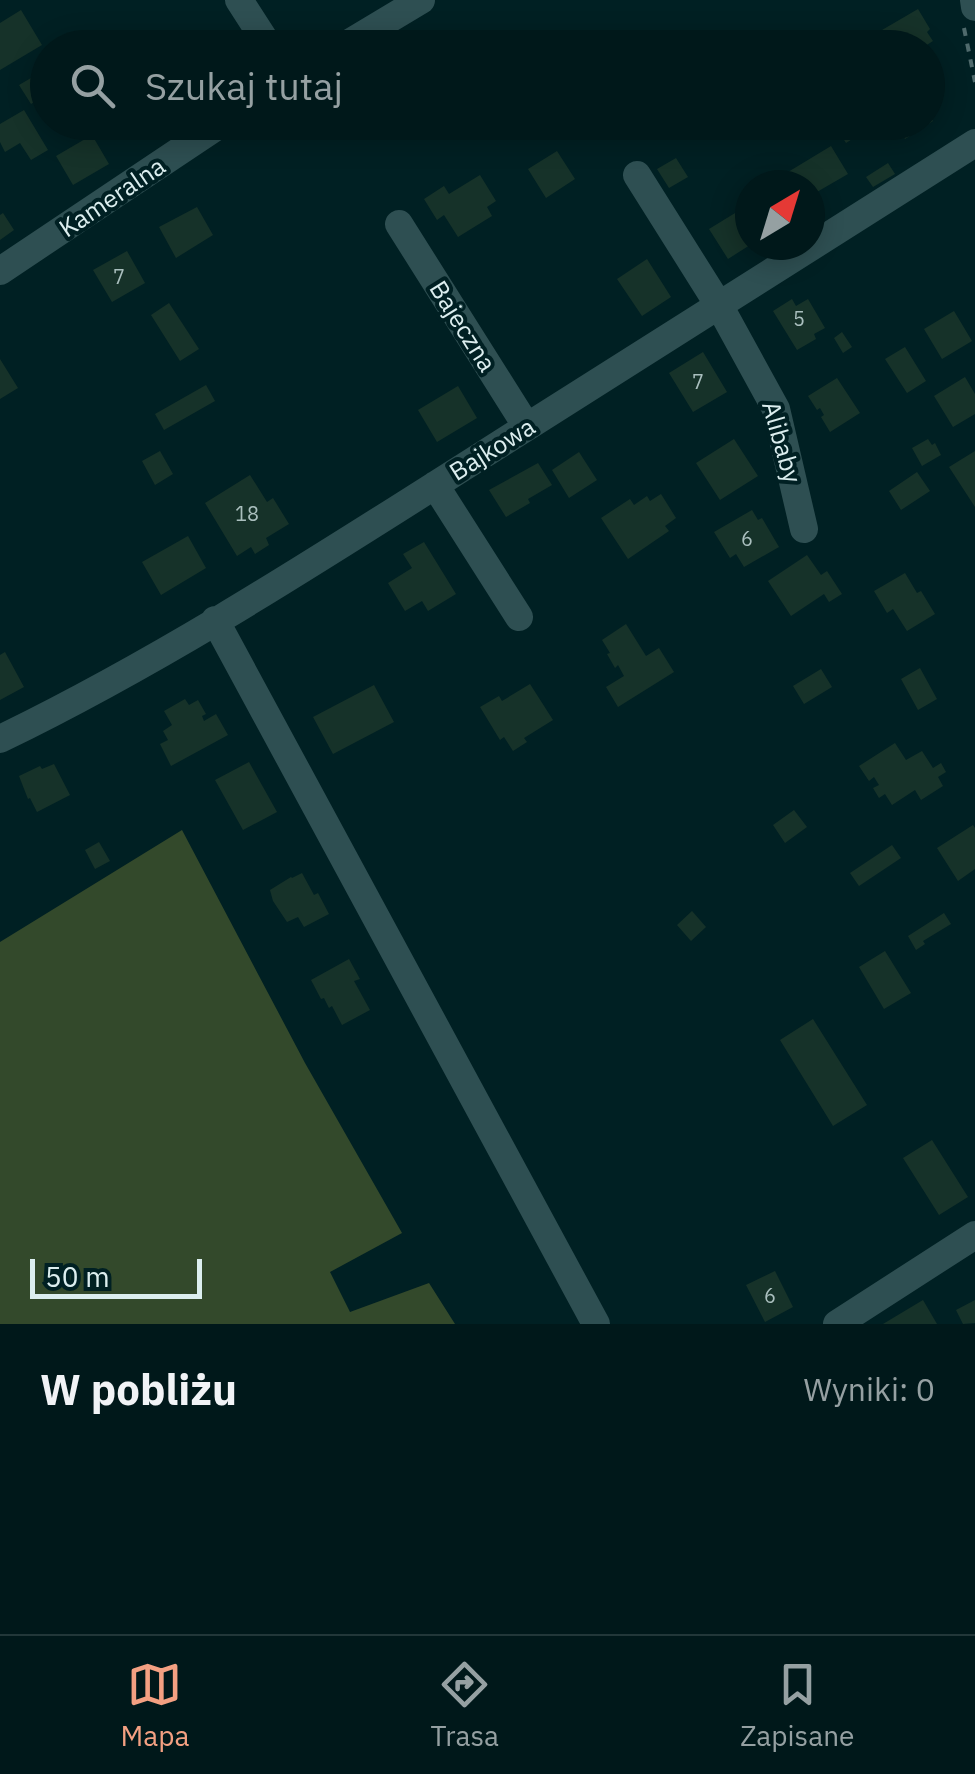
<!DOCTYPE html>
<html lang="pl">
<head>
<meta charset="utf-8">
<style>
  body { margin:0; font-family:"IBM Plex Sans",sans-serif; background:#0e2527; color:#f1f3f6 }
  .compass { position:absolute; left:735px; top:170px; width:90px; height:90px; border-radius:50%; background:#00181a; box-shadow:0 5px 25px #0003; rotate:38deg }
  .scale { position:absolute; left:30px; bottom:25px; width:172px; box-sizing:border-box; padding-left:10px; border:5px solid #dceeef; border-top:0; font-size:28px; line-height:35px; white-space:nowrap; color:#dceeef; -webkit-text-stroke:8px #002023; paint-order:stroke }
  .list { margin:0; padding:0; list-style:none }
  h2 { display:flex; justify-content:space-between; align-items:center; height:130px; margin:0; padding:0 40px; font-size:42px }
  h2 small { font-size:32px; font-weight:400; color:#95a0a2 }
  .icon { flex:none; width:55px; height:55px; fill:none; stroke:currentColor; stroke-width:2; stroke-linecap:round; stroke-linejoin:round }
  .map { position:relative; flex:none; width:975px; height:1324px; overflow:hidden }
  .search { position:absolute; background:#00181a; box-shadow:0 5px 25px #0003; left:30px; right:30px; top:30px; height:110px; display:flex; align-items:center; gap:25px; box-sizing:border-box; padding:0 35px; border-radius:55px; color:#95a0a2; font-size:38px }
  .sheet { height:310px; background:#00181a }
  nav { display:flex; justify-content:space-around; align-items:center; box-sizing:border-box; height:140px; border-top:2px solid #223739; background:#00181a; font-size:28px; color:#95a0a2 }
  nav a { display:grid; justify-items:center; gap:5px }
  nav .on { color:#f3a082 }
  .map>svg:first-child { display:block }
  .green { fill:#33492b }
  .building { fill:#163229 }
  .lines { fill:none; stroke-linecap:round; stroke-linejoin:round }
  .path { stroke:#4f6a6c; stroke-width:4; stroke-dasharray:8 8; stroke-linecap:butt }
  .minor { stroke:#2e4f52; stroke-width:28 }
  .labels { text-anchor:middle; stroke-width:8; stroke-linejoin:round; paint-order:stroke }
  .number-label { font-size:20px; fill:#aabfbe }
  .street-label { font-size:25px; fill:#dceeef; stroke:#002023 }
</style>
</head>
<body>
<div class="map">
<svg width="975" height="1324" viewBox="0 0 975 1324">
  <rect width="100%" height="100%" fill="#002023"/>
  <path class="green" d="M182,830L305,1063L402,1233L330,1272L350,1312L429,1283L455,1324H0V942Z"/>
  <path class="building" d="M918,9L930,29L927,32L933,41L922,48H886L885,45L889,42L882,30Z
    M21,10L42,45L0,70V23Z
    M871,34L877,45L872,48H847Z
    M48,68V94L31,104L19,85Z
    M24,110L48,150L31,160L20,143L5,152L0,142V124Z
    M928,113L933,121L905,139L893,122H928Z
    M126,122H156L133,135Z
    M837,122H879L846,143L834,124Z
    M92,135L109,164L73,185L56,156Z
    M831,146L848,174L810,196V185H795L788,172Z
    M557,151L575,179L546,198L528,169Z
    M676,158L688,177L669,188L657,169Z
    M888,163L895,174L873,187L866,177Z
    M480,175L496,201L487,207L492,216L458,237L444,215L437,220L424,199L444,186L449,194Z
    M197,207L213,235L176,258L159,227Z
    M740,210L750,226V245L728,259L709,229Z
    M3,213L14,230L0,240V215Z
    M127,251L145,283L112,302L93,270Z
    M647,259L671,297L642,316L617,279Z
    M792,299L796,306L808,299L825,328L814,334L816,339L797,350L773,311Z
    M169,303L199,349L180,361L151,315Z
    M954,311L972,341L942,359L924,329Z
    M842,332L852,347L843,353L834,338Z
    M905,347L926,381L907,393L885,359Z
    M703,352L727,392L693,412L669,373Z
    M0,359L18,388L0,399Z
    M965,377L975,394V414L953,427L934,396Z
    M837,378L860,413L830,432L821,417L824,415L820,408L817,410L808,396Z
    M206,385L215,401L164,430L155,414Z
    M458,386L477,418L437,442L418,410Z
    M734,439L758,476L720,500L696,463Z
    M928,439L932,445L935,443L941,455L922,466L912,448Z
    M160,451L173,474L155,485L142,461Z
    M975,451V507L949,467Z
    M579,452L597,480L569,498L552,470Z
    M538,463L552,485L528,499L530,503L506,517L489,490Z
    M917,472L930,491L901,510L889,491Z
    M250,475L267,502L273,498L289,524L266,538L269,545L255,554L251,547L237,556L205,503Z
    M661,494L676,518L665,526L669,531L628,559L601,518L630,499L634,505L647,496L650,501Z
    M752,510L758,520L762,518L779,547L744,567L736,554L730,558L714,532Z
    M188,536L206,568L161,595L142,562Z
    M424,542L456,594L428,611L422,601L405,611L388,583L412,568L403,554Z
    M807,555L821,575L827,571L842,594L829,602L824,594L791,616L768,581Z
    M905,573L917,593L921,591L935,614L907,631L893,609L887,613L874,591Z
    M626,624L646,656L659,648L674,672L618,707L606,687L624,676L618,665L615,668L607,654L610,653L602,640Z
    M5,652L24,687L0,700V655Z
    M920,668L937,699L918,710L901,679Z
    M821,669L832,687L804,704L793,686Z
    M530,684L553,720L524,738L527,742L513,751L504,737L500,740L480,707L499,696L502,701Z
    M374,685L394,722L333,754L313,717Z
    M185,699L189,705L198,700L206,714L202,716L204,721L216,714L228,735L171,766L160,744L168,740L163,731L172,725L164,711Z
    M895,743L906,760L922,751L933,768L941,763L946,772L938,777L943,786L921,800L915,790L892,805L885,794L879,798L873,788L879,785L874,777L869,781L859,766Z
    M249,762L277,812L243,830L215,780Z
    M54,764L70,795L37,812L30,798L28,799L19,776L40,766L42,769Z
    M794,810L807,827L785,843L773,825Z
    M973,825L975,828V869L958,881L937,848Z
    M99,842L110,861L95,869L85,850Z
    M892,845L901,858L859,886L850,873Z
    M302,873L314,895L318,893L329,914L304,927L298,917L287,922L273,901L270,890L291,877L292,878Z
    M692,911L706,927L691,941L677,925Z
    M944,913L951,924L923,941L925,944L916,950L908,936Z
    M885,951L911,993L884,1009L859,967Z
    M349,959L360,979L354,981L370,1010L342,1025L332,1006L329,1008L324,998L321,999L311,980Z
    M813,1019L867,1105L833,1126L780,1040Z
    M932,1140L968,1197L939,1215L903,1158Z
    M775,1271L793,1307L765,1322L746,1285Z
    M923,1300L937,1324H883Z
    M975,1300V1323L963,1324L956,1310Z"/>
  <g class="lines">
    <path class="path" d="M964,28L975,82"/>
    <path class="minor" d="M239,0L270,48
      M974,0L975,7
      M341,48L421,0
      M637,175L720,307L776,409L804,529
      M399,224L527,427
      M0,271L223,122
      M435,485L519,617
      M215,620L596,1324
      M0,739C163,660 317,560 470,463C638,356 807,250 975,143
      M837,1324L975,1235"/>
  </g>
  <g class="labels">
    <g class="number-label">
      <text x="119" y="284">7</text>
      <text x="799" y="326">5</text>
      <text x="698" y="389">7</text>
      <text x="247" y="521">18</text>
      <text x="747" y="546">6</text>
      <text x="770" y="1303">6</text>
    </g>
    <g class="street-label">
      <text transform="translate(112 197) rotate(-34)" y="9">Kameralna</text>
      <text transform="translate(463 326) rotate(58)" y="9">Bajeczna</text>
      <text transform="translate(782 442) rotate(74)" y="9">Alibaby</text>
      <text transform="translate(492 449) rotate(-32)" y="9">Bajkowa</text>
    </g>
  </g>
</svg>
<svg class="compass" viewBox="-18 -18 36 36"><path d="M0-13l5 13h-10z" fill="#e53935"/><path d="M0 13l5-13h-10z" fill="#95a0a2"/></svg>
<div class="scale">50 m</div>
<div class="search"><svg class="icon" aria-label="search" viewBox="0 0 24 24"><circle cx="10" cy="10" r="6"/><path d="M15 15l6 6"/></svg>Szukaj tutaj</div>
</div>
<section class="sheet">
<h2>W pobliżu<small>Wyniki: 0</small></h2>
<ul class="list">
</ul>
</section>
<nav>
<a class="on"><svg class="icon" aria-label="map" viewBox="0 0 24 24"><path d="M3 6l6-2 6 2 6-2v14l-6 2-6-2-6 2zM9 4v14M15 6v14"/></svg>Mapa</a>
<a><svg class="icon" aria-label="directions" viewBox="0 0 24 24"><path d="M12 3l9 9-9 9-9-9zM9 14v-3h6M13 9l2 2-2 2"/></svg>Trasa</a>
<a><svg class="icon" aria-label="saved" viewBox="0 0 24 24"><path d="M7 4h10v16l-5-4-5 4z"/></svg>Zapisane</a>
</nav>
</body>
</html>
